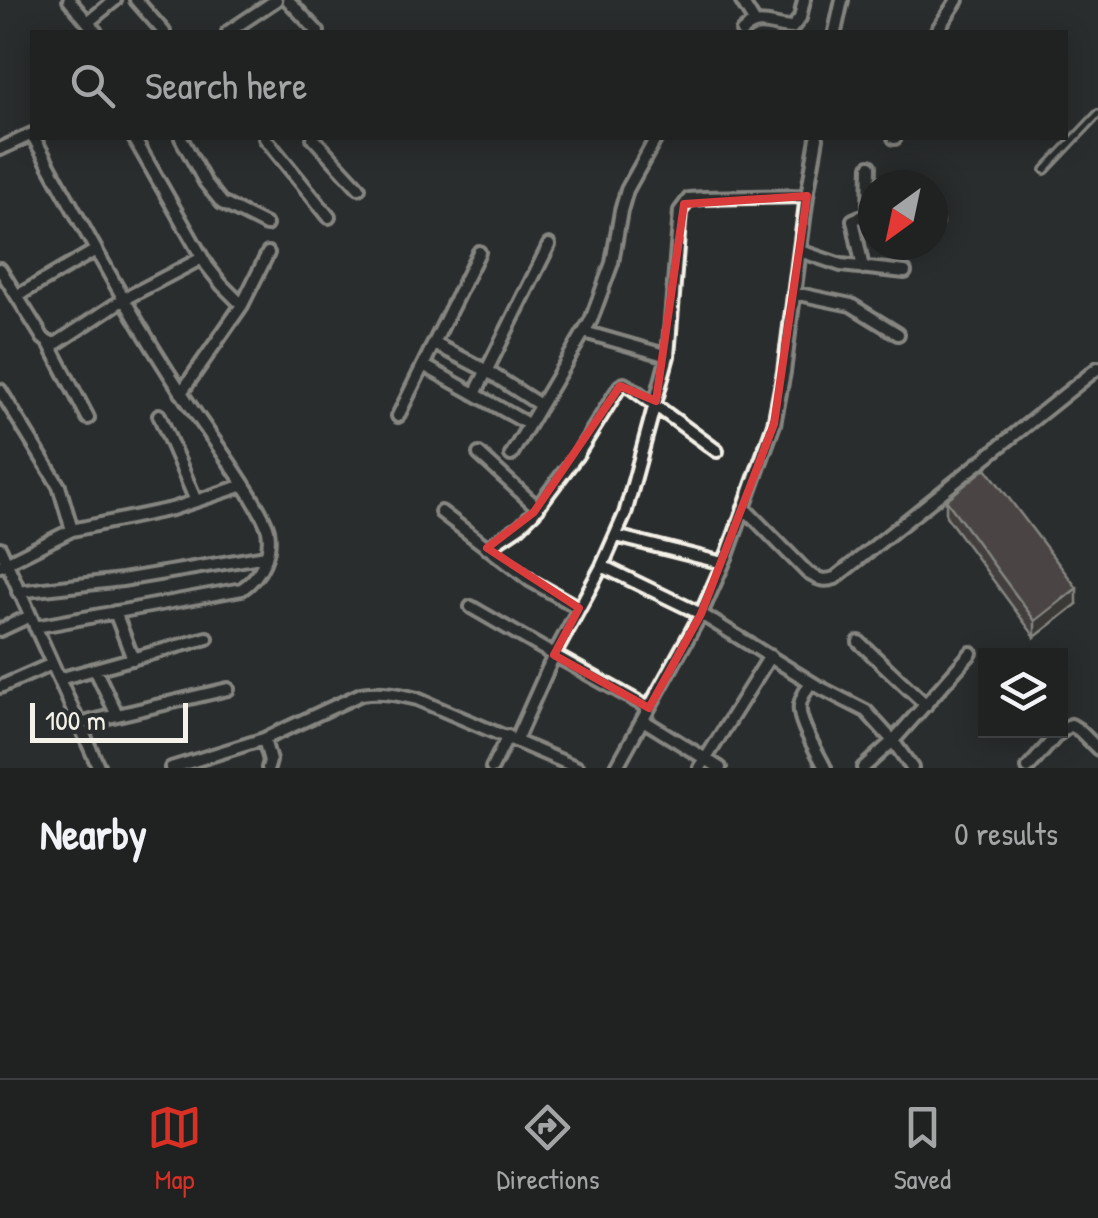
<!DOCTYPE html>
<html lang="en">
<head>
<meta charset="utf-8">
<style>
  body { margin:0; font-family:"Patrick Hand",sans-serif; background:#2d2f2f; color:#f1f3f6 }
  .controls { position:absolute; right:30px; bottom:30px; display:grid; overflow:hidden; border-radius:0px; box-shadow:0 5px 25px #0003 }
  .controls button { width:90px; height:90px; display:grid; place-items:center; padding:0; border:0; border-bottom:2px solid #3d3f40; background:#202222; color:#f1f3f6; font:50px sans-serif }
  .compass { position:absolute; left:858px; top:170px; width:90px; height:90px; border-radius:50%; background:#202222; box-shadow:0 5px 25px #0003; rotate:213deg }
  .scale { position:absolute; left:30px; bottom:25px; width:158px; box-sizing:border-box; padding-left:10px; border:5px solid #f4f1e8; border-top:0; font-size:28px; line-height:35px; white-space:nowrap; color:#f4f1e8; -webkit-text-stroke:8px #2a2d2e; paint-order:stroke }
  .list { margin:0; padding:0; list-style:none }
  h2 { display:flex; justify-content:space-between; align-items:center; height:130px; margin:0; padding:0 40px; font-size:42px }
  h2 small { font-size:32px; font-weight:400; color:#a2a4a5 }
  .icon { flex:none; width:55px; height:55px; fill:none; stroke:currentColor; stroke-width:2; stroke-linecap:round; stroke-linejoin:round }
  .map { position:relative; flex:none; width:1098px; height:768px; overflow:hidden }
  .search { position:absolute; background:#202222; box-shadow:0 5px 25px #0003; left:30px; right:30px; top:30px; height:110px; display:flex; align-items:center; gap:25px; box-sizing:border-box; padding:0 35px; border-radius:0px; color:#a2a4a5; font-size:38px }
  .sheet { height:310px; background:#202222 }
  nav { display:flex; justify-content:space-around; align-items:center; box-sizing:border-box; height:140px; border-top:2px solid #3d3f40; background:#202222; font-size:28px; color:#a2a4a5 }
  nav a { display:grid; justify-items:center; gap:5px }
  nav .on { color:#d93025 }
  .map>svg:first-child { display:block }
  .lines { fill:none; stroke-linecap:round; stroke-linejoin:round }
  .service-casing { stroke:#f4f1e8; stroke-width:12 }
  .minor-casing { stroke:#f4f1e8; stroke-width:18 }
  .service { stroke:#2a2d2e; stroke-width:5 }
  .minor { stroke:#2a2d2e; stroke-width:10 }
  .wall { fill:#625653; stroke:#f4f1e8; stroke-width:2.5 }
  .shaded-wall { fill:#504643; stroke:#f4f1e8; stroke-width:2.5 }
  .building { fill:#726460; stroke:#f4f1e8; stroke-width:2.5 }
  .marked { fill:none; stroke:#d93c3b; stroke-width:8; stroke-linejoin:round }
</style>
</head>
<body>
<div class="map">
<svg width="1098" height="768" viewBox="0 0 1098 768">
  <rect width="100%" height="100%" fill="#2a2d2e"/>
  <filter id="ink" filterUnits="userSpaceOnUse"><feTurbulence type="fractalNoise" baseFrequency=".01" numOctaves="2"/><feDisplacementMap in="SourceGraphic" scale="20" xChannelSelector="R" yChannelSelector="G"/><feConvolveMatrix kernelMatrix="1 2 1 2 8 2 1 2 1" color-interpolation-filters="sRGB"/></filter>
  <g filter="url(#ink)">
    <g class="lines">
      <defs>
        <path id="service" d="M1045,170L1098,114"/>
        <path id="minor" d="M69,0L96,32
          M136,0L164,32
          M288,0L318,32
          M741,0L755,23
          M88,22L115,0
          M228,32L276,0
          M742,32C759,15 773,28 792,28L800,18L804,0
          M835,32L842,0
          M936,32L957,0
          M34,138C82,224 128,312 183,395C205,429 230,461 251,496C257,507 265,518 268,530C272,553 261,576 242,589L35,627
          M134,138L207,266L222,285L242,305
          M181,138L205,182L222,203L266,225
          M265,138L329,217
          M313,138L359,188
          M894,138H895
          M0,149L32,134
          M933,223H935
          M800,251L841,265L905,272
          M863,268L853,220L867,214L869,209L870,166
          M0,269L43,338L49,343H57L124,299L202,258
          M794,293L851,305L898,334
          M17,296L96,250
          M584,332L668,356
          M49,343L88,418
          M435,344L487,371L540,405
          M425,366L528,424
          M0,390L59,486L72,530
          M181,393L242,305L268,253
          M475,394L549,245
          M159,415L196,501
          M398,416L479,252
          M479,454L538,508
          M511,455L591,320L612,263L621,211L627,190L656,138
          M744,508L808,573C818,579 824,582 835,578L1098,368
          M441,512L531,581L579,608
          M616,536L723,563
          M0,548L99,768
          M487,548L520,526L534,512L577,455L620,386L624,384L633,389L717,451
          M0,566L72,530L172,509L244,485
          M602,566L701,614L817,686L866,711L893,741L912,768
          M18,592L122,580L266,556
          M471,607L554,655L602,566L625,514L668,356L680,211L689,199L703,198L807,196
          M115,612L133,659
          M0,630L30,616
          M859,642L926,705
          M95,669L117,715
          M59,679L207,638
          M811,682C807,689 801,697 800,705C797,721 818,753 825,768
          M0,687L52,664
          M643,720L720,768
          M79,724L228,689
          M264,739L270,761L268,768
          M516,740L554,655L649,708
          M171,768L264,739L361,694C381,691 397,694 417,699L578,768
          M492,768L508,736
          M616,768L701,614L728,553L774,424L784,372L807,196L817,138
          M700,768L770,656
          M863,768L893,741L971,653
          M1028,768L1057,735L1071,725L1079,730L1098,749"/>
      </defs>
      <use href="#service" class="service-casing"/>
      <use href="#minor" class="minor-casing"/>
      <use href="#service" class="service"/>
      <use href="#minor" class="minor"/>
    </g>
    <path class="wall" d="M946,500L1077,604L1035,637L946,516Z"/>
    <path class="shaded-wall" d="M1077,588V604L1035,637V621Z"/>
    <path class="building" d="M986,468L1077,588L1035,621L946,500Z"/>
  </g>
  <path d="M0 0H1098V768H0ZM807,196L774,424L701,614L649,708L554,655L579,608L487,548L534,512L620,386L656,401L684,204Z" fill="#2a2d2e" fill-opacity=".55" fill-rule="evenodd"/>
  <path class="marked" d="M807,196L774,424L701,614L649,708L554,655L579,608L487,548L534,512L620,386L656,401L684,204Z"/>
</svg>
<div class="controls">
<button><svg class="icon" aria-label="layers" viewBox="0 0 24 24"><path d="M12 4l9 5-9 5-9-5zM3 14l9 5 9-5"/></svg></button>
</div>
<svg class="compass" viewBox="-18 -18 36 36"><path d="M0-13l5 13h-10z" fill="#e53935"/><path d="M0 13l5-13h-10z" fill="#a2a4a5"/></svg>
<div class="scale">100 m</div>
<div class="search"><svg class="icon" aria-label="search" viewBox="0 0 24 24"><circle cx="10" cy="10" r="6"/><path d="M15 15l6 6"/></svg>Search here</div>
</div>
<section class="sheet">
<h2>Nearby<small>0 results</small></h2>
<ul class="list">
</ul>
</section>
<nav>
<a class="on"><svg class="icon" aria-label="map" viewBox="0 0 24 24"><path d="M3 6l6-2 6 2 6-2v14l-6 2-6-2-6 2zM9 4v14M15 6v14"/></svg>Map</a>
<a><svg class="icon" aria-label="directions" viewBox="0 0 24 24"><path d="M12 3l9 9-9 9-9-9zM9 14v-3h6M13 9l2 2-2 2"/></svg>Directions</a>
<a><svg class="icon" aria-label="saved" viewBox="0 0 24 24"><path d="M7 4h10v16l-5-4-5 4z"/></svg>Saved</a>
</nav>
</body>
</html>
